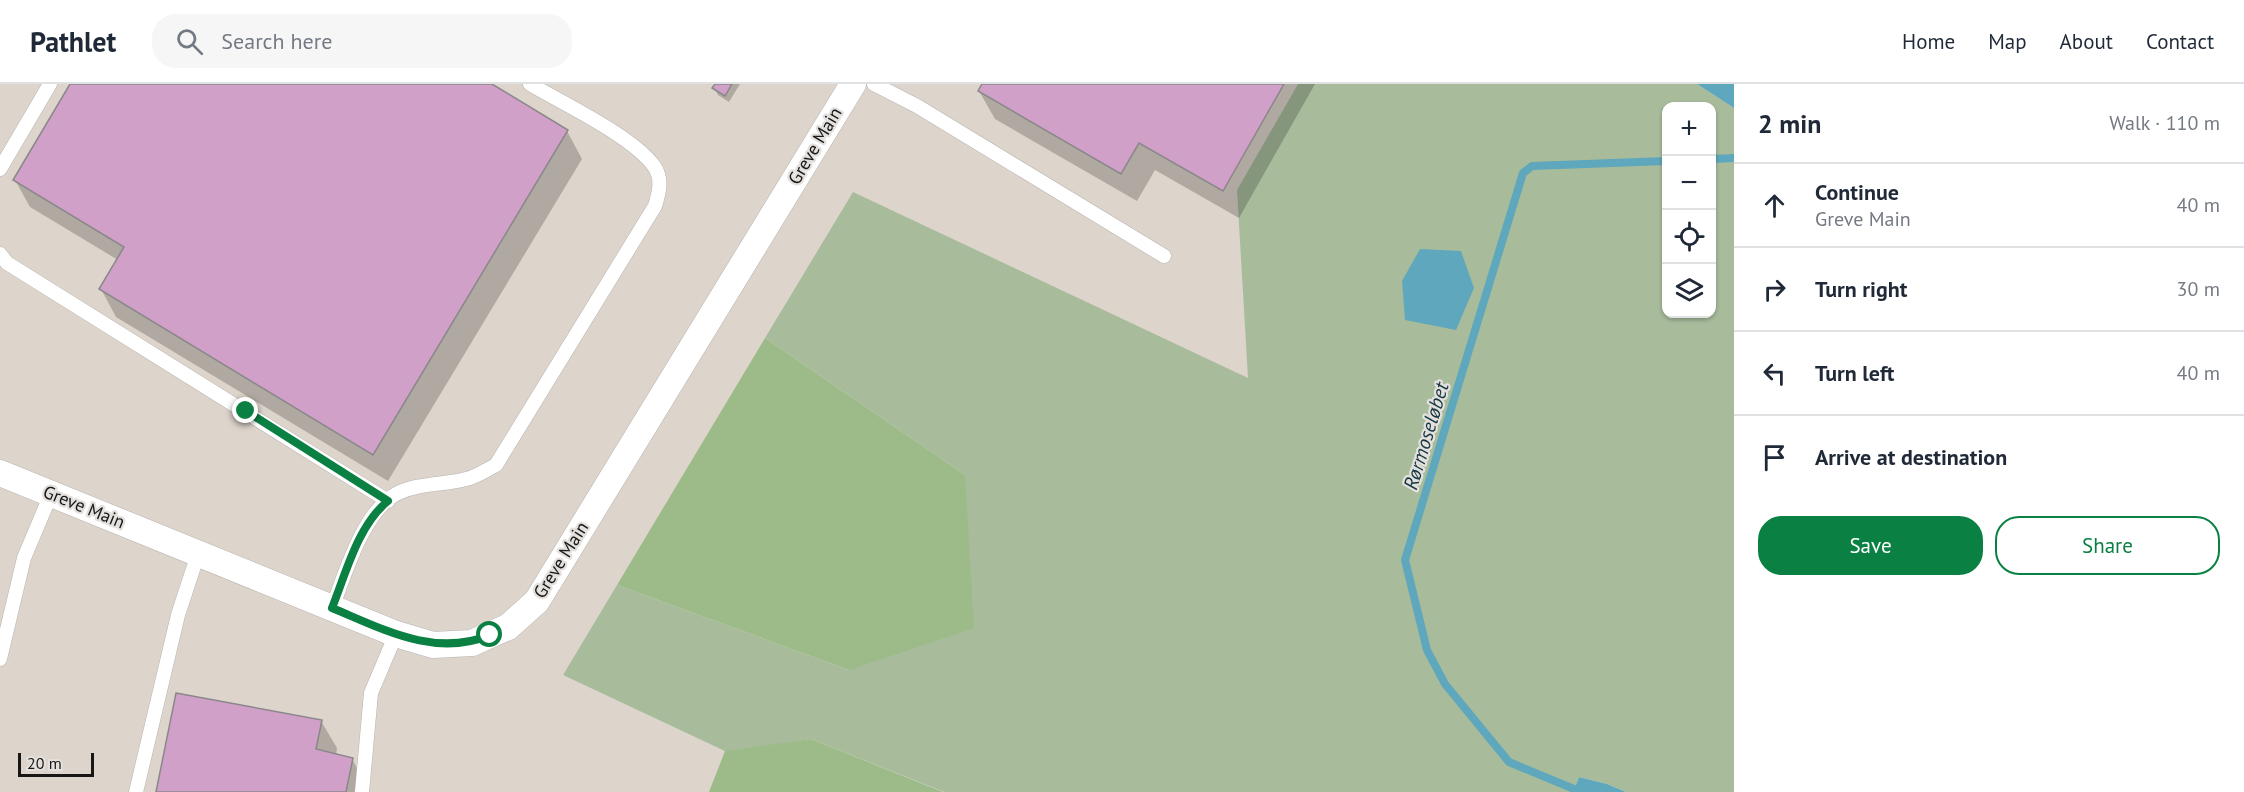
<!DOCTYPE html>
<html lang="en">
<head>
<meta charset="utf-8">
<style>
  body { margin:0; font-family:"PT Sans",sans-serif; background:#f6f6f7; color:#1f2937 }
  .controls { position:absolute; right:18px; top:18px; display:grid; overflow:hidden; border-radius:12px; box-shadow:0 2px 4px #0004 }
  .controls button { width:54px; height:54px; display:grid; place-items:center; padding:0; border:0; border-bottom:2px solid #e0e1e3; background:#fff; color:#1f2937; font:30px sans-serif }
  .scale { position:absolute; left:18px; bottom:15px; width:76px; box-sizing:border-box; padding-left:6px; border:3px solid #181716; border-top:0; font-size:16px; line-height:21px; white-space:nowrap; color:#181716; -webkit-text-stroke:4px #e3e0dd; paint-order:stroke }
  .stop { position:absolute; width:18px; height:18px; margin:-14px; border:4px solid #0b8043; border-radius:50%; background:#fff }
  .stop.end { background:#0b8043; border-color:#fff; box-shadow:0 2px 6px #0008 }
  .list { margin:0; padding:0; list-style:none }
  h2 { display:flex; justify-content:space-between; align-items:center; height:78px; margin:0; padding:0 24px; font-size:26px }
  h2 small { font-size:20px; font-weight:400; color:#747a83 }
  .list li { display:grid; grid-template-columns:39px 1fr auto; gap:18px; align-items:center; box-sizing:border-box; height:84px; padding:0 24px; border-top:2px solid #e0e1e3 }
  .list b { display:block; font-size:22px; white-space:nowrap }
  .list p { margin:0; font-size:20px; white-space:nowrap; color:#747a83 }
  .list em { font-size:20px; font-style:normal; color:#747a83 }
  .actions { display:flex; gap:12px; padding:18px 24px }
  .actions a { flex:1; padding:14px 0; border:2px solid #0b8043; border-radius:24px; text-align:center; font-size:21px; color:#0b8043 }
  .actions .main { background:#0b8043; color:#fff }
  .icon { flex:none; width:33px; height:33px; fill:none; stroke:currentColor; stroke-width:2; stroke-linecap:round; stroke-linejoin:round }
  .map { position:relative; flex:none; width:1734px; height:708px; overflow:hidden }
  header { display:flex; align-items:center; gap:36px; box-sizing:border-box; height:84px; padding:0 30px; background:#fff; border-bottom:2px solid #e0e1e3 }
  header strong { font-size:28px }
  nav { display:flex; gap:33px; margin-inline-start:auto; font-size:21px }
  .search { width:420px; height:54px; background:#f6f6f7; display:flex; align-items:center; gap:15px; box-sizing:border-box; padding:0 21px; border-radius:24px; color:#747a83; font-size:22px }
  main { display:flex }
  aside { flex:1; background:#fff }
  .map>svg:first-child { display:block }
  .built { fill:#ddd4cb }
  .green { fill:#a8bc9c; fill-rule:evenodd }
  .forest { fill:#9cbb88 }
  .water { fill:#5fa7bc }
  .shadow { fill:#0003 }
  .lines { fill:none; stroke-linecap:round; stroke-linejoin:round }
  .stream { stroke:#5fa7bc; stroke-width:8 }
  .building { fill:#d1a0c9; stroke:#8a878a; stroke-width:1.5 }
  .lane-casing { stroke:#b8b5b2; stroke-width:15 }
  .street-casing { stroke:#b8b5b2; stroke-width:27 }
  .lane { stroke:#fff; stroke-width:14 }
  .street { stroke:#fff; stroke-width:26 }
  .route { stroke:#0b8043; stroke-width:8 }
  .labels { text-anchor:middle; stroke-width:4.5; stroke-linejoin:round; paint-order:stroke }
  .street-label { font-size:18px; fill:#181716; stroke:#e3e0dd }
  .water-label { font-size:20px; font-style:italic; fill:#143741; stroke:#e3e0dd }
</style>
</head>
<body>
<header>
<strong>Pathlet</strong>
<div class="search"><svg class="icon" aria-label="search" viewBox="0 0 24 24"><circle cx="10" cy="10" r="6"/><path d="M15 15l6 6"/></svg>Search here</div>
<nav><a>Home</a><a>Map</a><a>About</a><a>Contact</a></nav>
</header>
<main>
<div class="map">
<svg width="1734" height="708" viewBox="0 0 1734 708">
  <rect width="100%" height="100%" fill="#e3e0dd"/>
  <path class="built" d="M0,0H1319L1249,109L1248,301L853,109L563,591L729,669L714,708H0Z"/>
  <path class="green" d="M1298,0H1697L1734,24V708H1626L1607,700L1579,693L1573,708H944L811,655L729,669L563,591L617,501L849,586L965,391L765,254L853,108L1248,294L1237,106ZM1666,22H1712V230H1666Z"/>
  <path class="forest" d="M765,254L965,391L974,544L849,586L617,501Z
    M811,655L943,708H944H709L725,667Z"/>
  <path class="water" d="M1697,0H1734V24Z
    M1420,165L1461,167L1474,204L1456,246L1405,236L1402,197Z
    M1579,693L1607,700L1626,708H1573Z"/>
  <path class="shadow" d="M72,0H490L567,47L582,75L388,397L116,233L101,205L118,176L30,123L15,96Z
    M716,0H740L729,18L718,11L714,4Z
    M983,0H1315L1239,134L1155,86L1137,117L995,35L979,7Z
    M321,637L337,664L336,671L352,675L367,702L366,708H158Z"/>
  <g class="lines">
    <path class="stream" d="M1712,75L1734,74
      M1574,705L1509,678L1445,600L1427,566L1405,476L1523,89L1532,82L1666,77"/>
  </g>
  <path class="building" d="M70,0H492L568,46L373,371L99,205L124,163L13,96Z
    M715,0H732L725,12L712,4Z
    M982,0H1284L1223,107L1139,59L1121,90L978,7Z
    M176,609L322,636L316,665L353,674L346,708H156Z"/>
  <g class="lines">
    <defs>
      <path id="lane" d="M874,0L917,22L1164,172
        M0,85L50,0
        M0,170L7,179L388,417
        M332,524C345,491 363,426 398,409C419,399 444,401 466,395C476,393 486,386 496,381L655,122C659,109 663,95 654,82C632,52 564,20 530,0
        M0,575L24,474L51,410
        M136,708L178,531L198,470
        M362,708L371,609L396,550"/>
      <path id="street" d="M0,389L396,550L433,561L472,559L508,543L537,517L853,0"/>
    </defs>
    <use href="#lane" class="lane-casing"/>
    <use href="#street" class="street-casing"/>
    <use href="#lane" class="lane"/>
    <use href="#street" class="street"/>
  </g>
  <g class="lines">
    <path class="route" d="M246,327L388,417C358,441 346,489 332,524C383,545 435,574 490,551"/>
  </g>
  <g class="labels">
    <g class="street-label">
      <text transform="translate(815 62) rotate(-59)" y="6">Greve Main</text>
      <text transform="translate(84 423) rotate(22)" y="6">Greve Main</text>
      <text transform="translate(561 476) rotate(-58)" y="6">Greve Main</text>
    </g>
    <g class="water-label">
      <text transform="translate(1426 352) rotate(-73)" y="7">Rørmoseløbet</text>
    </g>
  </g>
</svg>
<div class="controls">
<button>+</button>
<button>−</button>
<button><svg class="icon" aria-label="locate" viewBox="0 0 24 24"><circle cx="12" cy="12" r="6"/><path d="M12 2v4M12 18v4M2 12h4M18 12h4"/></svg></button>
<button><svg class="icon" aria-label="layers" viewBox="0 0 24 24"><path d="M12 4l9 5-9 5-9-5zM3 14l9 5 9-5"/></svg></button>
</div>
<div class="scale">20 m</div>
<div class="stop" style="left:490px;top:551px"></div>
<div class="stop end" style="left:246px;top:327px"></div>
</div>
<aside>
<h2>2 min<small>Walk · 110 m</small></h2>
<ul class="list">
<li><svg class="icon" aria-label="ahead" viewBox="0 0 24 24"><path d="M12 20V5M6 11l6-6 6 6"/></svg><div><b>Continue</b><p>Greve Main</p></div><em>40 m</em></li>
<li><svg class="icon" aria-label="right" viewBox="0 0 24 24"><path d="M7 20v-9h11M14 6l5 5-5 5"/></svg><div><b>Turn right</b></div><em>30 m</em></li>
<li><svg class="icon" aria-label="left" viewBox="0 0 24 24"><path d="M17 20v-9H6M10 6l-5 5 5 5"/></svg><div><b>Turn left</b></div><em>40 m</em></li>
<li><svg class="icon" aria-label="arrive" viewBox="0 0 24 24"><path d="M6 21V4h12l-3 4 3 4H6"/></svg><div><b>Arrive at destination</b></div></li>
</ul>
<div class="actions"><a class="main">Save</a><a>Share</a></div>
</aside>
</main>
</body>
</html>
